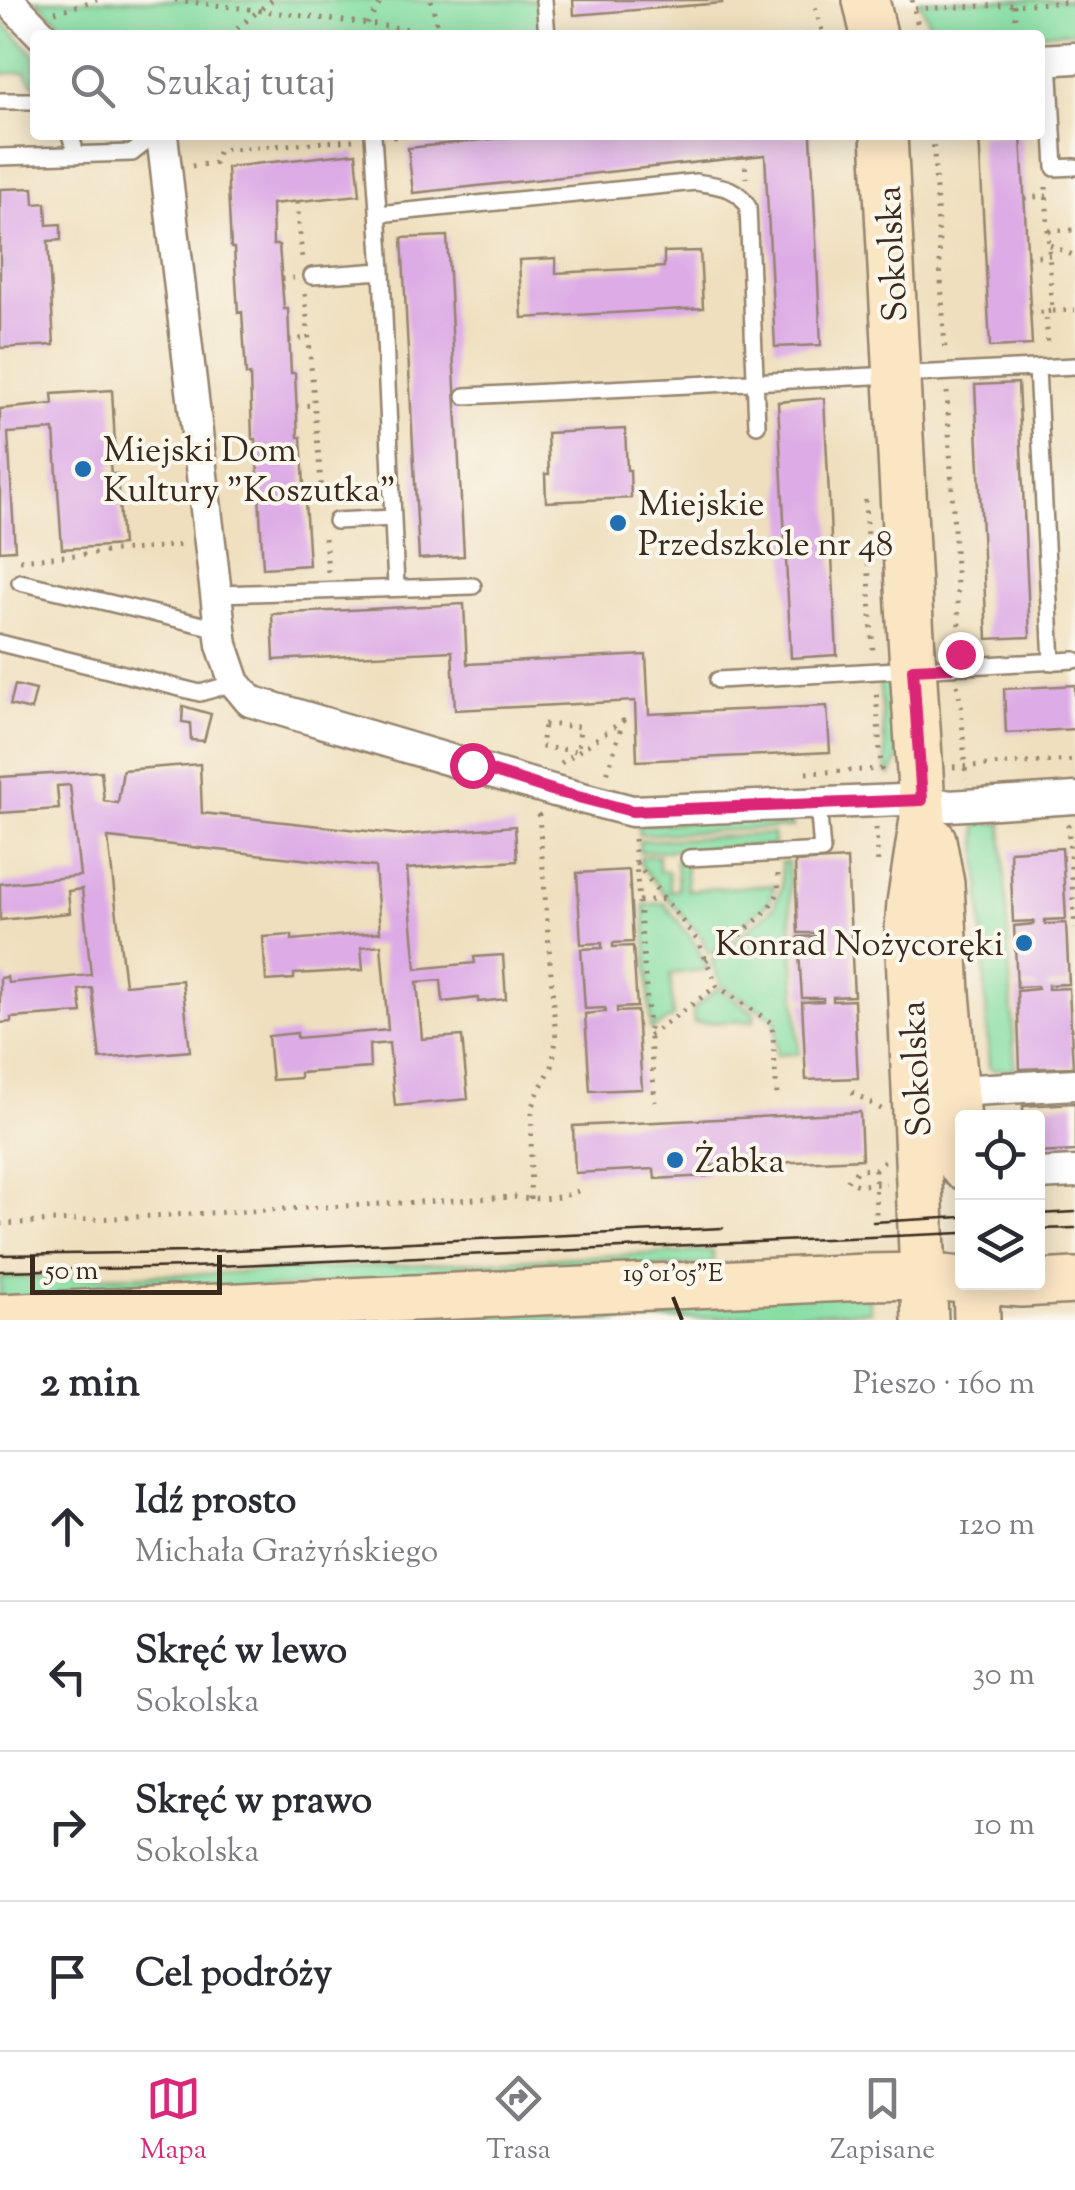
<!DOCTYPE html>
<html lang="pl">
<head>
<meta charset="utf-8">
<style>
  body { margin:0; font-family:"Sorts Mill Goudy",serif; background:#f2f2f3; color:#2b2b33 }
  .controls { position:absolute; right:30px; bottom:30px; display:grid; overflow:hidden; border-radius:10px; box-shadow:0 5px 25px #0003 }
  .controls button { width:90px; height:90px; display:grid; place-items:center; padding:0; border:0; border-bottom:2px solid #e1e1e2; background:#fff; color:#2b2b33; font:50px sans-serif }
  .scale { position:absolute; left:30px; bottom:25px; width:192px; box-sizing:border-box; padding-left:10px; border:5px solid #3b2a1e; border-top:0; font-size:28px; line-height:35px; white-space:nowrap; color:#3b2a1e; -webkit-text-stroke:8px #fbf7ec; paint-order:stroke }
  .stop { position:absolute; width:30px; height:30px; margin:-22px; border:8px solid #db2777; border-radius:50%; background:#fff }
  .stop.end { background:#db2777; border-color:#fff; box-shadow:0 2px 10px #0008 }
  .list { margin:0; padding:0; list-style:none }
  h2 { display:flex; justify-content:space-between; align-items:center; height:130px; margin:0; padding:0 40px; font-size:42px }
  h2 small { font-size:32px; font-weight:400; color:#7c7c81 }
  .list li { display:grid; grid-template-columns:65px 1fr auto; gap:30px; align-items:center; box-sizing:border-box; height:150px; padding:0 40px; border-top:2px solid #e1e1e2 }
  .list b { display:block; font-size:38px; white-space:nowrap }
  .list p { margin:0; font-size:32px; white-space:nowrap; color:#7c7c81 }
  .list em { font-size:32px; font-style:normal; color:#7c7c81 }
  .icon { flex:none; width:55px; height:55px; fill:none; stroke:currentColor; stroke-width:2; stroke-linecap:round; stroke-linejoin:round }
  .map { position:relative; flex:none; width:1075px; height:1320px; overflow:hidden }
  .search { position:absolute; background:#fff; box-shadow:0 5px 25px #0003; left:30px; right:30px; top:30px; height:110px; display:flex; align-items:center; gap:25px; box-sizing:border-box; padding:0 35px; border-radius:10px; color:#7c7c81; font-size:38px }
  .sheet { height:730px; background:#fff }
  nav { display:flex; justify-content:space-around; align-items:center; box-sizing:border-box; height:140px; border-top:2px solid #e1e1e2; background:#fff; font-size:28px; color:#7c7c81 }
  nav a { display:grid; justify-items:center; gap:5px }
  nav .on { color:#db2777 }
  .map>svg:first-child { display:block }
  .green { fill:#86dea3; stroke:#608460; stroke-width:2.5 }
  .building { fill:#ddabe6 }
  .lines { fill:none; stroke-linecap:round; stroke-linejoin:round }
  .lane-casing { stroke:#95846e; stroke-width:20 }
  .street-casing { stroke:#95846e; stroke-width:35 }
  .secondary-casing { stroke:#95846e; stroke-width:50 }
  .path { stroke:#95846e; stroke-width:5; stroke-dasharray:2.5 8; stroke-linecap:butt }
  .lane { stroke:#fff; stroke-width:15 }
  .street { stroke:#fff; stroke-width:30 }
  .secondary { stroke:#fbe6c4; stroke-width:45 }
  .tram { stroke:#3b2a1e; stroke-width:2.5 }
  .route { stroke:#db2777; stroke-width:12 }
  .ticks { fill:none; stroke:#3b2a1e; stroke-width:4 }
  .poi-dot { fill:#1f6fb2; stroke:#fbf7ec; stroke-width:4 }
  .labels { text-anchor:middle; stroke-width:8; stroke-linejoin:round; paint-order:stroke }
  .street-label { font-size:35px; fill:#3b2a1e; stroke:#fbf7ec }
  .poi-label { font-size:35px; fill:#3b2a1e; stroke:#fbf7ec; text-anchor:start }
  .ticks-label { font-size:25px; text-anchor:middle; fill:#3b2a1e; stroke:#fbf7ec; stroke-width:8; stroke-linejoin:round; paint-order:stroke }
</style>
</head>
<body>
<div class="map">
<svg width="1075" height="1320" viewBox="0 0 1075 1320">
  <rect width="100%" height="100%" fill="#fbf7ec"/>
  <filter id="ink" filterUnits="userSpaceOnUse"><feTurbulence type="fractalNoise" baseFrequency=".01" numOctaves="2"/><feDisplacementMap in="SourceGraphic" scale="20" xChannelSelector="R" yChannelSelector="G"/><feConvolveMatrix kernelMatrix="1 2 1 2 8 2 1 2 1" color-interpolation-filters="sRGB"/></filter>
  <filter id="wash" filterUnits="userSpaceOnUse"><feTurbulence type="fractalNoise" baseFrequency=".0048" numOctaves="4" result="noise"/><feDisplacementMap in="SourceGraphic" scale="40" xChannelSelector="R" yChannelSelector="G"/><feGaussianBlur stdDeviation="2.25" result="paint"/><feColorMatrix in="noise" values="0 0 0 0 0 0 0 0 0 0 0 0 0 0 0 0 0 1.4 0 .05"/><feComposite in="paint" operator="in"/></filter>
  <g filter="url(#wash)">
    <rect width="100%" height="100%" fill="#efdfbe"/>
    <path class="green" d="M36,0H538L543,35H74Z
      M919,0H1075V32L931,35L929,22Z
      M0,20L35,55V87L25,72L0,74Z
      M879,678L886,681L893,691L898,759L891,775L887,773Z
      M783,816L790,821L793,827L639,835L638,825Z
      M1002,823L1015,1069L993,1070L989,1067L977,824Z
      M773,834L774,845L640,852L639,841Z
      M658,856L659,871H668L670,891L678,890L676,861H685L687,890L775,885L769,902L709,954L701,937L641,866L640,857Z
      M781,862H788L799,1053L777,1055L775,1019L721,985L711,961L773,908L782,887Z
      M664,903L694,942L708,969L670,974L673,1017L651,1030L644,905Z
      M718,988L754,1013V1021L694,1023L693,1009Z
      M713,1251V1264L0,1302V1278L200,1274Z
      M868,1291L870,1311L657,1320H221Z"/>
    <g id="blocks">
      <path class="building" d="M573,0H722V3L574,15Z
        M527,135H811L821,345L775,347L765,155L413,193L408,148Z
        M979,135H1021L1032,345L990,347Z
        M356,153L360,195L272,204L273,245H279L284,309H288L291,373H295L298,437H301L309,565L263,568L256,439H252L250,375H246L242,312L238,313L234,248H231L227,167Z
        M33,188L34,204L46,203L47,225L61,224V240L48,241L54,345L0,348V189Z
        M447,236L464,556L419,559L402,238Z
        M700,251L703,308L522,318L519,260L556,258V273L664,267V252Z
        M1018,383L1030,637L987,639L975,385Z
        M112,390L116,463L110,464L111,474H117L122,545L62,549L54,430L8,433L15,550L0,551V409L53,404L52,394Z
        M824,398L837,655L791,658L778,402Z
        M625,429L627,470H630L631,498L546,502L545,474H549L547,433Z
        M464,604L467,664L646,655L649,714L827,706L830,752L637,761L635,701L455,710L452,651L274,660L272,614Z
        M15,685L36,690L31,710L10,705Z
        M1075,685V729L1006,733L1004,689Z
        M183,706L211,714L204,741L191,740L190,723L182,722Z
        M200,764L202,813L403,835L515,826L517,861L407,869L416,969L475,963L474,957L503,955L506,999L478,1002V998L443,1002L441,980L417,982L422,1039L462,1036L468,1099L395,1106L389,1043L369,1045L370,1068L300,1073V1078L272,1080L268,1036L297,1033V1038L388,1030L381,945L361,947L363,970L294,974V979L266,981L263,937L292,935V940L380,932L375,867L108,838L125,985L182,980L190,1051L100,1059L92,988L79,990L82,1013L11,1018V1022L0,1023V978L7,977L8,983L91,975L82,889L68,891L70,913L0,920V884L80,876L70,785L57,786L59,809L0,813V777L101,771L104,801L118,803L123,770Z
        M1062,848L1066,919L1045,920V924L1066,923L1069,984L1048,985V989L1069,988L1073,1067L1020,1069L1017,991L1038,989L1037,986L1017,987L1014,926L1034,924V921L1013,922L1010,851Z
        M847,859L854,996L833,997V1001L854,1000L858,1078L806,1080L802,1002L823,1001V998H802L798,937L819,936V933H798L795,862Z
        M629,870L633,942L613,943V947L633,946L637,1007L617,1008V1012L637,1011L642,1089L590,1091L585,1014L606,1012L605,1008L585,1009L581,949L602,948V943L581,944L577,873Z
        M1075,1103V1151L1038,1153V1118H1023V1106Z
        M860,1112L862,1159L707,1166V1176L655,1179L654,1169L575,1173L573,1126Z"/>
    </g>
  </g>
  <g filter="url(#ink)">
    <use href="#blocks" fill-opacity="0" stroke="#95846e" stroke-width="2.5"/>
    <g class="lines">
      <defs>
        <path id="lane" d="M544,0L547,35
          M1049,59L1055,168L1075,167
          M0,101H35
          M70,135L77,155
          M373,135L382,271L396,587
          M0,157L132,153L155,135
          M378,214L696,182C718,186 738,186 748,207L757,425
          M312,276L382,271
          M1037,368L1052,662
          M465,396L1075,366
          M336,521L392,518
          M20,582L220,629
          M216,594L473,586
          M0,643L200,693L235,683
          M718,680L1075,660
          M689,858L822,851L818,803"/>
        <path id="street" d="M8,0L42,35
          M1040,60L1075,58
          M162,135L222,645L235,683L250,701L555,791L632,811L901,800H922L949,806L1075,798
          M956,1091L1075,1084
          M1038,1174L1075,1172"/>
        <path id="secondary" d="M866,0L874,35
          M884,135L909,605L923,819L910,903L908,929L925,1320
          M933,840L941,884L947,993L962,1166
          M976,1282L977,1320
          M997,1282L1021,1284L1075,1281
          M0,1317L867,1277L923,1276L962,1280"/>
      </defs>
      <use href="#lane" class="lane-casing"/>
      <use href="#street" class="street-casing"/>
      <use href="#secondary" class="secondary-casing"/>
      <path class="path" d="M175,0L457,35
        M431,0L439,31
        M912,0L920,35
        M1014,5L1016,35
        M915,9L1075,2
        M55,12L97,0
        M229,35L272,0
        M369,35L368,23L382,0
        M806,35L823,34L813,0
        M933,135L945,352
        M393,137L415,135
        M1022,139H1035
        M745,156L746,178
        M192,166L214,163L219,150L353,140
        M1046,187L1052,311L1046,312L1048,349
        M1024,198L1047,196
        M297,202L302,258
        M1049,231L1075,230
        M1050,245L1075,256
        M1027,257L1050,255
        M282,279L294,278
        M305,294L323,507
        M1053,311L1075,310
        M1030,313L1046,312
        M289,340L308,338
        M947,392L960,646
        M296,406L314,405
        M865,500L873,653
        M325,538L328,572
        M20,560L183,545
        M957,685L961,704L966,779
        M544,724L580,727L578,751L541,747Z
        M561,763L623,721L606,778
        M953,767L1075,760
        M806,773L881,769L876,689
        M1068,824L1075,929
        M876,828L878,867
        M634,839L655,1102
        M636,863L698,941L717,986L772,1023L777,1096
        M639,901L665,899
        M706,960C725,945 773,914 778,891C779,888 778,878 778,874
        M1071,1029L1075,1028
        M649,1036L717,986
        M852,1092L883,1110
        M884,1161L875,1169L858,1170L847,1181L858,1185L886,1184
        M875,1169L876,1215
        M530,1199L532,1109L539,1090L552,1067L556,1040L539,816L536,812
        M0,1224L514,1197C536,1200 557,1200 578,1191"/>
      <use href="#lane" class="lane"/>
      <use href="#street" class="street"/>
      <use href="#secondary" class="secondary"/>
      <path class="tram" d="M1038,1214L1075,1212
        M873,1222L962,1217
        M1038,1229L1075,1228
        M0,1255L191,1252L723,1228
        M0,1271L192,1267L962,1233"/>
    </g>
  </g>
  <g class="lines" filter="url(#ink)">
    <path class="route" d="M472,765L555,791L632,811L922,800L913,669L953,667L960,654"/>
  </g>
  <path class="ticks" d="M673,1297L682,1320"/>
  <g class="poi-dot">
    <circle cx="83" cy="469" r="10"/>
    <circle cx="618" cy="523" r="10"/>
    <circle cx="1024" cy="943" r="10"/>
    <circle cx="675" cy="1160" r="10"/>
  </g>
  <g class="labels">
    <g class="street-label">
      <text transform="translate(891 254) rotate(-93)" y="12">Sokolska</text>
      <text transform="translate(915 1069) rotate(-93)" y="12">Sokolska</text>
    </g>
    <g class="poi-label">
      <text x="103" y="461">Miejski Dom<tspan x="103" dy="40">Kultury "Koszutka"</tspan></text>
      <text x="638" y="515">Miejskie<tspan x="638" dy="40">Przedszkole nr 48</tspan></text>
      <text x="1004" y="955" text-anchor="end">Konrad Nożycoręki</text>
      <text x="695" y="1172">Żabka</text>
    </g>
  </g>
  <g class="ticks-label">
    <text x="673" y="1281">19°01'05"E</text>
  </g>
</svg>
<div class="controls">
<button><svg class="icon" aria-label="locate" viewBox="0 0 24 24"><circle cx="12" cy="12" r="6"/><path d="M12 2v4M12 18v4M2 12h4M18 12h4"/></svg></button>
<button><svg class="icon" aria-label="layers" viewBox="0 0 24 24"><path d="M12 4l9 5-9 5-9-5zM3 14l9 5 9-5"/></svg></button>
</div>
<div class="scale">50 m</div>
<div class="stop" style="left:472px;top:765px"></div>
<div class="stop end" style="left:960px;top:654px"></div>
<div class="search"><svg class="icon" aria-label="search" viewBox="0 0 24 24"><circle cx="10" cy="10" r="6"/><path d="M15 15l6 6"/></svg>Szukaj tutaj</div>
</div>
<section class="sheet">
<h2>2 min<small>Pieszo · 160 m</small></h2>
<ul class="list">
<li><svg class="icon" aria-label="ahead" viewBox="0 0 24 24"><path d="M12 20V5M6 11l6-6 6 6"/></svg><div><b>Idź prosto</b><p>Michała Grażyńskiego</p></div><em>120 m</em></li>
<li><svg class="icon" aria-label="left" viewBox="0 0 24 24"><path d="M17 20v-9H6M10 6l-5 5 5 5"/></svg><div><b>Skręć w lewo</b><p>Sokolska</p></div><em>30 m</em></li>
<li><svg class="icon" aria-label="right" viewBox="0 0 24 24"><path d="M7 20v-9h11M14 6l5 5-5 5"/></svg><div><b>Skręć w prawo</b><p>Sokolska</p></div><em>10 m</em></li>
<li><svg class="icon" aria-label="arrive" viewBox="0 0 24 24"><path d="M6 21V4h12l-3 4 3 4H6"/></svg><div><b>Cel podróży</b></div></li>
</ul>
</section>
<nav>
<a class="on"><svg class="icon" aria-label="map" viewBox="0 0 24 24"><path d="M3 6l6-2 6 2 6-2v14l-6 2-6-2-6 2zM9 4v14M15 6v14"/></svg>Mapa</a>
<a><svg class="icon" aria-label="directions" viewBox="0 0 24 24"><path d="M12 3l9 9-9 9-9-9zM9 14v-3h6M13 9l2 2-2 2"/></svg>Trasa</a>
<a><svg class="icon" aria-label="saved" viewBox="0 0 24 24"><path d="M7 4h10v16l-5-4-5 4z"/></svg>Zapisane</a>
</nav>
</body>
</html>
